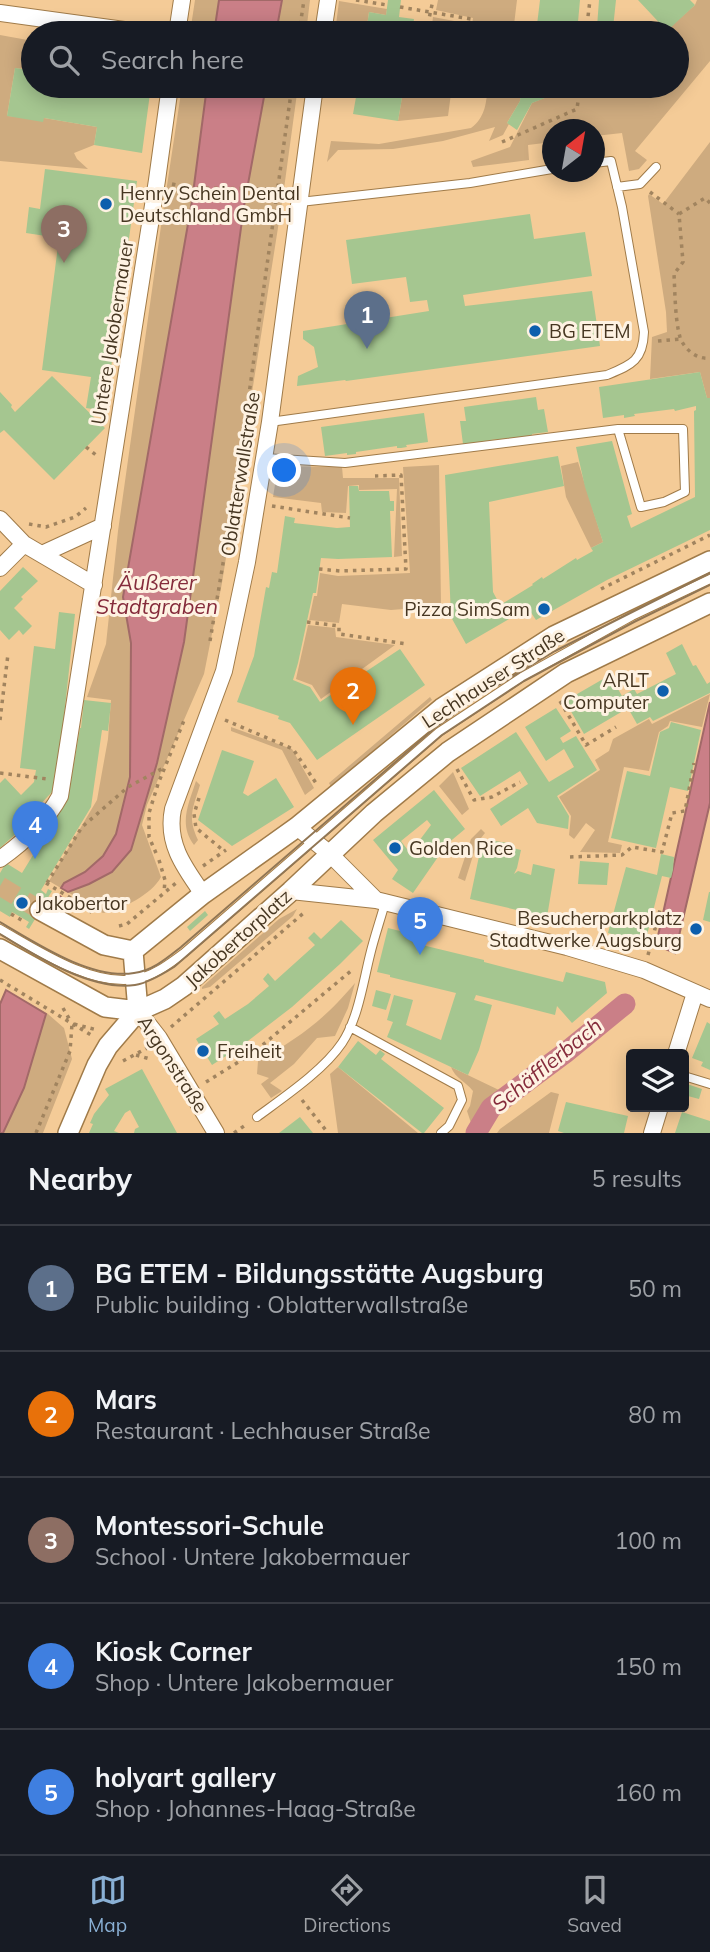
<!DOCTYPE html>
<html lang="en">
<head>
<meta charset="utf-8">
<style>
  body { margin:0; font-family:Mulish,sans-serif; background:#20242c; color:#f1f3f6 }
  .controls { position:absolute; right:21px; bottom:21px; display:grid; overflow:hidden; border-radius:7px; box-shadow:0 4px 18px #0003 }
  .controls button { width:63px; height:63px; display:grid; place-items:center; padding:0; border:0; border-bottom:2px solid #363941; background:#171b24; color:#f1f3f6; font:35px sans-serif }
  .compass { position:absolute; left:542px; top:119px; width:63px; height:63px; border-radius:50%; background:#171b24; box-shadow:0 4px 18px #0003; rotate:31deg }
  .you { position:absolute; left:285px; top:471px; width:24px; height:24px; margin:-18px; border:5px solid #fff; border-radius:50%; background:#1a73e8; box-shadow:0 0 0 10px #1a73e833 }
  .badge { display:grid; place-items:center; width:46px; height:46px; border-radius:50%; background:#8ab0d5; color:#fff; font-size:23px; font-weight:700 }
  .pin { position:absolute; translate:-50% -58px; filter:drop-shadow(0 2px 4px #0008) }
  .pin::after { content:''; position:absolute; top:37px; width:24px; height:21px; background:inherit; clip-path:polygon(0 0,100% 0,50% 100%) }
  .list { margin:0; padding:0; list-style:none }
  h2 { display:flex; justify-content:space-between; align-items:center; height:91px; margin:0; padding:0 28px; font-size:30px }
  h2 small { font-size:23px; font-weight:400; color:#9ea1a6 }
  .list li { display:grid; grid-template-columns:46px 1fr auto; gap:21px; align-items:center; box-sizing:border-box; height:126px; padding:0 28px; border-top:2px solid #363941 }
  .list b { display:block; font-size:26px; white-space:nowrap }
  .list p { margin:0; font-size:23px; white-space:nowrap; color:#9ea1a6 }
  .list em { font-size:23px; font-style:normal; color:#9ea1a6 }
  .icon { flex:none; width:38px; height:38px; fill:none; stroke:currentColor; stroke-width:2; stroke-linecap:round; stroke-linejoin:round }
  .map { position:relative; flex:none; width:710px; height:1133px; overflow:hidden }
  .search { position:absolute; background:#171b24; box-shadow:0 4px 18px #0003; left:21px; right:21px; top:21px; height:77px; display:flex; align-items:center; gap:18px; box-sizing:border-box; padding:0 24px; border-radius:38px; color:#9ea1a6; font-size:26px }
  .sheet { height:721px; background:#171b24 }
  nav { display:flex; justify-content:space-around; align-items:center; box-sizing:border-box; height:98px; border-top:2px solid #363941; background:#171b24; font-size:19px; color:#9ea1a6 }
  nav a { display:grid; justify-items:center; gap:4px }
  nav .on { color:#8ab0d5 }
  .map>svg:first-child { display:block }
  .green { fill:#ceab7f }
  .water { fill:#ca7f87; stroke:#a26968; stroke-width:2 }
  .lines { fill:none; stroke-linecap:round; stroke-linejoin:round }
  .stream { stroke:#a26968; stroke-width:6 }
  .canal { stroke:#ca7f87; stroke-width:21 }
  .building { fill:#a5c690; fill-rule:evenodd }
  .tertiary-tunnel { stroke:#d1ad7f; stroke-width:19; stroke-dasharray:19 10; stroke-linecap:butt }
  .service-casing { stroke:#a07b49; stroke-width:10 }
  .minor-casing { stroke:#a07b49; stroke-width:18 }
  .tertiary-casing { stroke:#a07b49; stroke-width:22 }
  .path { stroke:#a1845f; stroke-width:3.5; stroke-dasharray:3.5 5; stroke-linecap:butt }
  .service { stroke:#fff; stroke-width:8 }
  .minor { stroke:#fff; stroke-width:16 }
  .tertiary { stroke:#fff; stroke-width:19 }
  .tram { stroke:#917654; stroke-width:2 }
  .poi-dot { fill:#0d5fad; stroke:#fef2e2; stroke-width:2.5 }
  .labels { text-anchor:middle; stroke-width:6; stroke-linejoin:round; paint-order:stroke }
  .poi-label { font-size:19px; fill:#463621; stroke:#fef2e2; text-anchor:start }
  .street-label { font-size:19px; fill:#463621; stroke:#fef2e2 }
  .water-label { font-size:21px; font-style:italic; fill:#852b3b; stroke:#fef2e2 }
</style>
</head>
<body>
<div class="map">
<svg width="710" height="1133" viewBox="0 0 710 1133">
  <rect width="100%" height="100%" fill="#f4cb97"/>
  <path class="green" d="M195,0H310L306,33H190Z
    M438,0H517L513,33H471L473,18L436,10Z
    M697,0H710V61L635,151L647,160L639,169L629,171L622,133L595,136L594,130H552V142L528,145L529,160L473,167L471,161L510,147L532,103L574,86H677V33H663L695,5Z
    M339,1L387,9L386,15L369,12L366,33H335Z
    M433,17L465,23L463,33H431Z
    M0,35L33,41V70L15,68L7,116L44,118L97,127L94,145L74,153L77,159L88,169L0,161Z
    M182,86H298L283,196L222,583L204,674L147,805L142,825L161,877C152,894 122,910 103,913L49,881L97,800L108,739L111,700L87,697L106,644L118,531L163,212Z
    M404,86H452L448,116L398,121Z
    M488,86H521L520,101L507,123L509,124L503,135L489,141L495,127L443,141L393,149L338,150L327,162L331,141L379,144L471,128C486,117 486,102 488,86Z
    M710,142V398H707L700,372L650,379L652,337L667,332L666,312L648,196L649,194L663,204Z
    M578,462L603,542L591,548L566,497L561,466Z
    M439,465L441,606L391,610L342,604L339,623L309,620L314,596H317L320,573L338,576L410,573L403,467Z
    M278,466L342,467L343,478H399L402,556L394,557L397,489L359,490V485L348,486L346,513L322,512L321,503L273,497Z
    M308,625L335,628L336,637L395,645L321,699L312,685L296,679Z
    M710,694L702,727L670,721L668,726L659,732L649,771L624,767L608,842L622,845L620,853L580,852L595,830L586,823L574,839L569,835L571,816L559,797L600,770L595,760L609,751L613,739L649,719L652,724Z
    M430,697L432,700L331,787L329,783Z
    M231,727L292,749L314,788L305,795L282,750L231,731Z
    M453,772L469,809L462,815L439,786Z
    M196,781L200,785C193,808 187,817 198,840L194,845C178,824 189,803 196,781Z
    M481,829L485,833L477,843L465,881L458,878L471,839Z
    M297,909L293,916L210,987L202,989V987L279,919Z
    M355,983L348,1008L335,1036L317,1038L294,1064L270,1083L282,1091L271,1098L261,1084L269,1078L257,1074L258,1061C300,1037 323,1021 355,983Z
    M6,990L48,1014L64,1028L72,1059L43,1133H0V1002Z
    M338,1067L418,1133H338L330,1074Z
    M451,1067L501,1091L487,1102L471,1123L467,1111L470,1106L473,1091C466,1082 455,1078 451,1067Z
    M551,1092L559,1094L549,1133H497L500,1129Z"/>
  <path class="water" d="M219,0H282L276,33H214Z
    M207,86H266L244,206L184,642L157,763L131,850L112,872L89,884L68,892L61,888L64,883L85,872L103,856L116,834L130,777L131,643L123,597L192,201Z
    M710,702V803L675,953L656,945Z
    M6,990L46,1014L24,1088L3,1133H0V1004Z"/>
  <g class="lines">
    <path class="stream" d="M55,906L59,898"/>
    <path class="canal" d="M476,1133L491,1108L565,1053L625,1004"/>
  </g>
  <path class="building" d="M388,0H401L399,17L414,19L412,33H366L369,12L386,15Z
    M540,0H580L577,33H536Z
    M599,0H616L613,28L597,27Z
    M638,0H690L695,5L667,31Z
    M15,68L33,70V86H151L142,153L94,145L97,127L44,118L43,122L7,116Z
    M358,86H404L398,121L353,114Z
    M521,86H571V88L532,103L517,130L507,123L520,101Z
    M45,169L137,181L105,411L86,408L91,377L42,370L59,238L26,233L29,207L40,209Z
    M530,214L534,239L585,232L592,276L463,295L465,306L592,291L600,346L346,381L345,380L297,386L298,376L318,367L314,347L303,339V331L429,311L427,300L410,302L406,277L352,284L346,240Z
    M700,372L707,398H710V530L607,580L536,620L528,608L466,644L451,617L445,475L558,456L564,486L489,502L493,592L500,605L533,585L532,584L542,577L543,579L576,558L577,560L593,551L591,548L603,542L585,487L576,447L612,441L632,514L627,516L631,528L695,497L694,411L696,410V406L675,411L674,409L634,414L635,416L624,418V415L603,418L599,387Z
    M52,376L105,428L54,480L4,430L0,433V392L12,405L11,407L15,412Z
    M536,397L538,410L544,409L548,432L532,434V436L490,440L491,442L480,444L479,442L463,444L460,421H466L464,407Z
    M424,413L428,442L406,445L407,447L401,448H397V446L356,452V454L347,455V453L325,456L321,427Z
    M349,486H358L359,491H389L390,501H394V511H390L392,557L338,559L321,558L316,593H313L298,663L293,680L310,687L320,702L400,649L425,685L317,760L290,723L278,719L279,716L237,702L254,656L266,587L269,588L272,572L277,573L285,516L295,518L294,523L337,528L350,527Z
    M23,567L38,581L21,597L23,599L14,608L32,626L23,635L19,630L9,640L0,630V591Z
    M59,612L75,614L58,773L55,772L52,792L35,810L38,814L0,848V783L5,778L21,795L34,782L36,770L20,768L34,646L55,649Z
    M682,644L693,666L696,665L707,684L710,682V693L653,721L650,717L637,724L628,708L584,734L565,701L610,675L622,696L634,689L637,694L676,674L666,653Z
    M84,700L111,703L108,731L102,730L91,807L41,890L46,894L48,889L52,891L29,929L26,927L29,922L12,912L10,917L0,911V873L6,863L22,873L68,798L80,728H81Z
    M556,708L571,731L560,738L563,743L576,736L597,770L557,796L569,816L568,829L537,823L528,808L501,826L490,809L528,784L520,771L480,796L461,768L516,732L549,782L574,767L564,749L546,761L525,727Z
    M671,722L701,730L688,791L670,787L656,848L611,838L627,771L650,776L660,732L669,728Z
    M222,750L254,761L243,793L248,796L276,778L294,807L232,846L198,820Z
    M434,790L465,829L447,844L413,893L392,879L398,870L373,840ZM427,820L431,825L410,853L401,841Z
    M495,841L514,844L513,848L521,850L517,868L514,874L518,871L531,875L533,864L555,869L547,917L470,899L482,842L494,844Z
    M661,854L674,857L673,870L671,878L662,876L645,943L608,933L626,867L657,875Z
    M580,861L609,863L607,885L578,884Z
    M709,892H710V922L703,920Z
    M205,911L208,915L190,931L187,927Z
    M341,920L363,941L340,964L292,1007L240,1047L212,1065L196,1039L219,1024L213,1016L219,1011L225,1019L248,1004L269,986L263,979L268,973L275,981L315,945L308,938L314,932L321,939Z
    M388,928L420,936L418,944L484,960V962L507,968L563,982L566,972L605,982L607,993L572,1023L557,1006L555,1015L476,995L474,1000L492,1005L479,1050L468,1075L387,1037L393,1022L387,1020L394,995L413,1000L406,1025L441,1040L456,993L390,977V975L377,972Z
    M376,990L391,994L386,1010L372,1006Z
    M707,1022L710,1024V1070L701,1066L703,1062L692,1058Z
    M358,1041L376,1055L380,1050L385,1054L381,1059L444,1108L424,1133H422L338,1067Z
    M142,1069L177,1133H134L135,1129L139,1127L130,1110L125,1113L114,1131L119,1133H89L93,1124L90,1123L94,1114L109,1095L105,1089Z
    M684,1083L702,1089L699,1099L684,1095Z
    M566,1102L628,1116L624,1133H564L558,1131Z
    M682,1112L710,1121V1133H675Z
    M300,1117L313,1133H279Z"/>
  <g class="lines">
    <path class="tertiary-tunnel" d="M0,886L40,910"/>
    <defs>
      <path id="service" d="M617,187L640,184L656,167
        M300,202L470,183L552,169
        M270,422L607,375C631,365 643,361 644,332L622,207L611,161L594,163
        M265,458L345,463L618,429L641,507L664,502L685,492L683,429H618
        M0,929C37,950 92,987 136,979C154,976 170,963 184,953L439,732L522,677L632,616L710,579
        M350,1027L458,1086L462,1100L449,1126L441,1133
        M684,1076L710,1084
        M257,1117C284,1097 324,1070 342,1043C358,1019 363,983 370,955C374,938 380,921 385,903"/>
      <path id="minor" d="M0,13L146,33
        M177,33L182,0
        M323,33L328,0
        M0,519L24,544L94,585
        M42,554L103,526
        M0,568L24,544
        M297,827L330,854L376,900
        M0,859C24,842 46,822 60,796L157,180L170,86
        M291,891L376,900L567,947L644,970L710,999
        M203,894C184,867 166,843 173,809L224,671L247,562L270,422L315,86
        M138,1011L159,1038L216,1133
        M676,1054L695,993
        M652,1133L660,1107"/>
      <path id="tertiary" d="M40,910L104,945L133,951
        M0,949L105,1007L138,1011
        M133,951L203,894L297,827L442,708L554,636L710,561
        M133,951L138,1011
        M68,1133L97,1065L108,1046L138,1011L165,999L184,986L291,891L374,813L448,752L566,673L710,603"/>
    </defs>
    <use href="#service" class="service-casing"/>
    <use href="#minor" class="minor-casing"/>
    <use href="#tertiary" class="tertiary-casing"/>
    <path class="path" d="M356,0L387,5
      M400,7L471,19L469,33
      M299,33L304,0
      M426,33L433,0
      M586,33L590,0
      M502,142L577,109L580,86
      M172,184L189,188L280,189
      M650,192L679,214
      M710,203L705,198L679,214L683,262L674,274C675,292 675,320 680,337C684,349 697,360 710,358
      M658,341L680,339
      M86,447L96,455
      M272,506L350,518
      M29,524L46,527L75,517L86,508
      M319,569L340,571L406,569L401,475L375,476
      M601,589L710,535
      M307,622L339,626V634L407,644
      M210,641L237,480L292,86
      M560,701L586,745L616,727
      M0,720L8,654
      M225,720L293,749L318,786
      M457,769L474,800L492,797L520,782
      M0,773L47,779
      M199,798L194,814L196,828L224,851
      M156,853L149,837V813L158,784L185,718
      M570,857L622,855L632,847L662,852L672,813L685,811L694,763
      M159,860L165,880L164,893
      M203,866L226,850
      M46,883L87,908L94,915
      M47,883L82,827L128,787L165,767
      M11,914L23,921
      M119,926L127,924L176,883
      M648,955L660,910
      M0,980L91,1035
      M63,1008L71,1022
      M74,1024L97,1030
      M171,1027L306,911
      M136,1055L150,1059
      M123,1061L147,1048
      M206,1082L253,1053L352,970
      M302,1100L328,1133
      M36,1133L70,1051L72,1024
      M234,1133L247,1124"/>
    <use href="#service" class="service"/>
    <use href="#minor" class="minor"/>
    <use href="#tertiary" class="tertiary"/>
    <path class="tram" d="M0,922C36,943 91,980 134,973C152,971 167,958 181,947L436,727L480,696L555,651L710,573
      M0,934C36,956 91,991 135,985C148,983 163,974 174,967L442,735L524,681L634,622L710,585"/>
  </g>
  <g class="poi-dot">
    <circle cx="106" cy="204" r="7"/>
    <circle cx="535" cy="331" r="7"/>
    <circle cx="544" cy="609" r="7"/>
    <circle cx="663" cy="691" r="7"/>
    <circle cx="395" cy="848" r="7"/>
    <circle cx="22" cy="903" r="7"/>
    <circle cx="696" cy="929" r="7"/>
    <circle cx="203" cy="1051" r="7"/>
  </g>
  <g class="labels">
    <g class="poi-label">
      <text x="120" y="200">Henry Schein Dental<tspan x="120" dy="22">Deutschland GmbH</tspan></text>
      <text x="549" y="338">BG ETEM</text>
      <text x="530" y="616" text-anchor="end">Pizza SimSam</text>
      <text x="649" y="687" text-anchor="end">ARLT<tspan x="649" dy="22">Computer</tspan></text>
      <text x="409" y="855">Golden Rice</text>
      <text x="36" y="910">Jakobertor</text>
      <text x="682" y="925" text-anchor="end">Besucherparkplatz<tspan x="682" dy="22">Stadtwerke Augsburg</tspan></text>
      <text x="217" y="1058">Freiheit</text>
    </g>
    <g class="street-label">
      <text transform="translate(112 332) rotate(-81)" y="7">Untere Jakobermauer</text>
      <text transform="translate(240 474) rotate(-81)" y="7">Oblatterwallstraße</text>
      <text transform="translate(493 678) rotate(-33)" y="7">Lechhauser Straße</text>
      <text transform="translate(238 938) rotate(-42)" y="7">Jakobertorplatz</text>
      <text transform="translate(173 1064) rotate(57)" y="7">Argonstraße</text>
    </g>
    <g class="water-label">
      <text x="157" y="590">Äußerer<tspan x="157" dy="24">Stadtgraben</tspan></text>
      <text transform="translate(547 1065) rotate(-39)" y="7">Schäfflerbach</text>
    </g>
  </g>
</svg>
<div class="controls">
<button><svg class="icon" aria-label="layers" viewBox="0 0 24 24"><path d="M12 4l9 5-9 5-9-5zM3 14l9 5 9-5"/></svg></button>
</div>
<svg class="compass" viewBox="-18 -18 36 36"><path d="M0-13l5 13h-10z" fill="#e53935"/><path d="M0 13l5-13h-10z" fill="#9ea1a6"/></svg>
<div class="you"></div>
<div class="pin badge" style="left:367px;top:349px;background:#5c6f8a">1</div>
<div class="pin badge" style="left:353px;top:725px;background:#e8710a">2</div>
<div class="pin badge" style="left:64px;top:263px;background:#8d6e63">3</div>
<div class="pin badge" style="left:35px;top:859px;background:#3f7fe0">4</div>
<div class="pin badge" style="left:420px;top:955px;background:#3f7fe0">5</div>
<div class="search"><svg class="icon" aria-label="search" viewBox="0 0 24 24"><circle cx="10" cy="10" r="6"/><path d="M15 15l6 6"/></svg>Search here</div>
</div>
<section class="sheet">
<h2>Nearby<small>5 results</small></h2>
<ul class="list">
<li><span class="badge" style="background:#5c6f8a">1</span><div><b>BG ETEM - Bildungsstätte Augsburg</b><p>Public building · Oblatterwallstraße</p></div><em>50 m</em></li>
<li><span class="badge" style="background:#e8710a">2</span><div><b>Mars</b><p>Restaurant · Lechhauser Straße</p></div><em>80 m</em></li>
<li><span class="badge" style="background:#8d6e63">3</span><div><b>Montessori-Schule</b><p>School · Untere Jakobermauer</p></div><em>100 m</em></li>
<li><span class="badge" style="background:#3f7fe0">4</span><div><b>Kiosk Corner</b><p>Shop · Untere Jakobermauer</p></div><em>150 m</em></li>
<li><span class="badge" style="background:#3f7fe0">5</span><div><b>holyart gallery</b><p>Shop · Johannes-Haag-Straße</p></div><em>160 m</em></li>
</ul>
</section>
<nav>
<a class="on"><svg class="icon" aria-label="map" viewBox="0 0 24 24"><path d="M3 6l6-2 6 2 6-2v14l-6 2-6-2-6 2zM9 4v14M15 6v14"/></svg>Map</a>
<a><svg class="icon" aria-label="directions" viewBox="0 0 24 24"><path d="M12 3l9 9-9 9-9-9zM9 14v-3h6M13 9l2 2-2 2"/></svg>Directions</a>
<a><svg class="icon" aria-label="saved" viewBox="0 0 24 24"><path d="M7 4h10v16l-5-4-5 4z"/></svg>Saved</a>
</nav>
</body>
</html>
